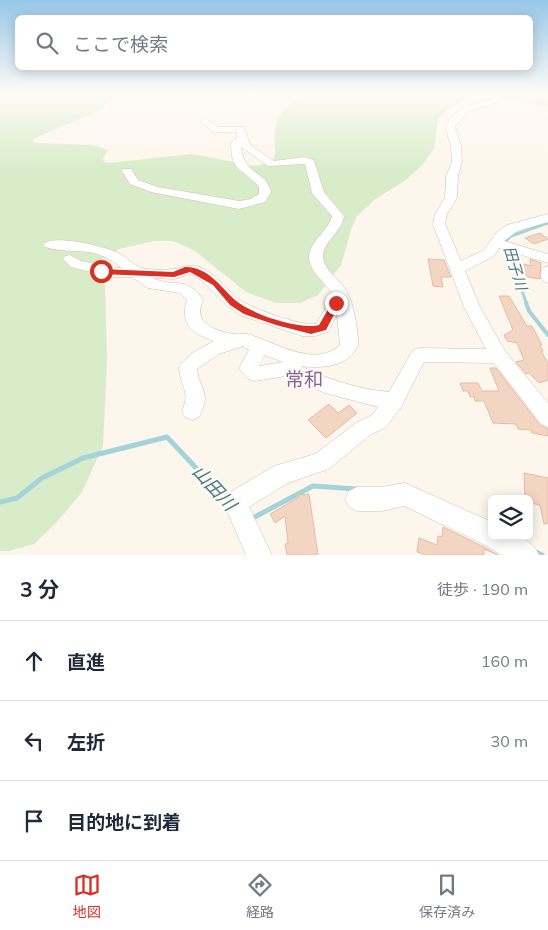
<!DOCTYPE html>
<html lang="ja">
<head>
<meta charset="utf-8">
<style>
  body { margin:0; font-family:Mulish,"Noto Sans JP",sans-serif; background:#f2f2f3; color:#1f2937 }
  .controls { position:absolute; right:15px; bottom:15px; display:grid; overflow:hidden; border-radius:8px; box-shadow:0 2px 12px #0003 }
  .controls button { width:45px; height:45px; display:grid; place-items:center; padding:0; border:0; border-bottom:1px solid #e0e1e3; background:#fff; color:#1f2937; font:25px sans-serif }
  .stop { position:absolute; width:15px; height:15px; margin:-11px; border:4px solid #d93025; border-radius:50%; background:#fff }
  .stop.end { background:#d93025; border-color:#fff; box-shadow:0 1px 5px #0008 }
  .list { margin:0; padding:0; list-style:none }
  h2 { display:flex; justify-content:space-between; align-items:center; height:65px; margin:0; padding:0 20px; font-size:21px }
  h2 small { font-size:16px; font-weight:400; color:#747a83 }
  .list li { display:grid; grid-template-columns:32px 1fr auto; gap:15px; align-items:center; box-sizing:border-box; height:80px; padding:0 20px; border-top:1px solid #e0e1e3 }
  .list b { display:block; font-size:19px; white-space:nowrap }
  .list em { font-size:16px; font-style:normal; color:#747a83 }
  .icon { flex:none; width:28px; height:28px; fill:none; stroke:currentColor; stroke-width:2; stroke-linecap:round; stroke-linejoin:round }
  .map { position:relative; flex:none; width:548px; height:555px; overflow:hidden }
  .search { position:absolute; background:#fff; box-shadow:0 2px 12px #0003; left:15px; right:15px; top:15px; height:55px; display:flex; align-items:center; gap:12px; box-sizing:border-box; padding:0 18px; border-radius:8px; color:#747a83; font-size:19px }
  .sheet { height:305px; background:#fff }
  nav { display:flex; justify-content:space-around; align-items:center; box-sizing:border-box; height:70px; border-top:1px solid #e0e1e3; background:#fff; font-size:14px; color:#747a83 }
  nav a { display:grid; justify-items:center; gap:2px }
  nav .on { color:#d93025 }
  .map>svg:first-child { display:block }
  .green { fill:#d8ecc9 }
  .lines { fill:none; stroke-linecap:round; stroke-linejoin:round }
  .stream-far2 { stroke:#a5d3da; stroke-width:3 }
  .stream-far1 { stroke:#a5d3da; stroke-width:4 }
  .stream { stroke:#a5d3da; stroke-width:5 }
  .building { fill:#f3d5c3; stroke:#e6bba3 }
  .minor-casing { stroke:#d1beb0; stroke-width:1 }
  .major-casing { stroke:#dad1cd; stroke-width:1 }
  .minor { fill:#fff; fill-rule:evenodd }
  .major { fill:#fbd9a5; fill-rule:evenodd }
  .route { fill:#d93025 }
  .labels { text-anchor:middle; stroke-width:5; stroke-linejoin:round; paint-order:stroke }
  .water-label { font-size:15px; font-style:italic; fill:#437c86; stroke:#fffaf3 }
  .near-water-label { font-size:18px; font-style:italic; fill:#437c86; stroke:#fffaf3 }
  .near-quarter-label { font-size:19px; fill:#846695; stroke:#fffaf3 }
</style>
</head>
<body>
<div class="map">
<svg width="548" height="555" viewBox="0 0 548 555">
  <rect width="100%" height="100%" fill="#fdf6ec"/>
  <path class="green" d="M24,93H113L103,109L35,138L32,141L35,143L94,145L108,150L103,158L104,162L109,163L191,154L255,166L264,164L274,159C277,149 273,141 275,131C279,112 289,101 306,94L476,93L447,110L438,120L434,148L424,163L406,180L374,200L357,216L352,227L341,265L318,295L300,303H276L246,292L195,251L173,241H154L119,249L100,261L97,267L105,285L107,360L103,446L82,492L56,523L34,544L9,551H0V96Z"/>
  <g class="lines">
    <path class="stream-far2" d="M527,305L505,242L511,236L548,223"/>
    <path class="stream-far1" d="M526,303L529,311L548,335"/>
    <path class="stream" d="M0,502L17,498L42,478L83,458L167,437L227,501
      M251,519L313,486L356,489
      M536,552L542,555"/>
  </g>
  <path class="building" d="M540,233L548,239L534,244L525,238Z
    M428,259L444,260L451,277H441L443,287L433,286Z
    M530,259L541,263L540,279L527,277L523,264L531,266Z
    M499,296H509L527,326H532L542,345H540L543,351H541L548,363V380L539,383L529,373L526,374L516,362L524,360L517,343L507,341L504,335L513,330Z
    M490,368H496L540,425L548,429V436L532,433L531,430L518,429L516,424L493,423L484,401H475L474,397H470L468,391H463L460,383H478L482,391H499Z
    M329,404L338,413L349,405L357,413L326,438L308,420Z
    M524,473L548,478V523L544,524L540,505L529,503V499H525Z
    M309,494L318,555H287L285,544L288,543L285,516L275,523L270,514L299,497V495Z
    M443,527L484,547L498,555L484,549V555H426L417,552L419,538L437,545L438,536L442,537Z"/>
  <g class="lines">
    <defs>
      <path id="minor" d="M495,93H503L498,102L467,112L455,127L461,146L462,162L458,176L457,198L447,214L445,224L461,261L484,250L496,233L507,225L548,214V222L517,231L504,241L548,254V263L499,248L494,256L465,271L480,307L505,351L548,403V427L541,424L494,363L424,362L401,407L386,427L370,435L329,469L288,483L249,507L272,555H246L223,502L227,494L274,466L315,454L356,423L372,415L378,407L325,393L286,376L255,381L248,379L239,368L249,350L243,346L219,354L197,369C200,393 212,391 199,417L192,420L185,417L182,411C191,392 180,385 179,367L192,353L214,341C193,334 179,324 187,300L180,293L148,288L132,277H111L71,267L63,259L65,256L70,255L81,261L111,267L122,268C114,261 104,256 94,253C82,250 49,252 43,245C52,233 108,247 120,254C127,257 135,267 142,268C151,270 164,270 173,269C183,268 189,263 199,267C215,273 224,287 237,298C250,308 300,326 316,324L333,295C327,284 316,277 311,266C302,245 328,234 332,216L312,193L305,164L268,166L241,147C244,176 266,170 271,192L265,202L239,209L151,192L130,184L122,171L123,169H131L138,180L158,187L239,201L251,199L259,194V187C244,168 231,174 231,143L237,138V132H214L200,121L204,118L219,127H244L250,145L274,161L304,157L314,160L324,192L344,216C342,232 323,241 323,257C324,271 341,280 347,292C353,301 359,334 358,345C349,367 321,369 300,366C328,379 357,389 389,392L413,350L419,348L486,349L464,307L433,224L435,214L445,198L446,176L452,162L451,146L445,127C459,104 470,107 492,98ZM190,274L201,280L227,306L240,315L302,336H315L328,332L337,315L340,345C314,369 274,341 247,334C243,333 240,335 236,334C223,333 208,328 201,318L200,310L203,300C187,275 174,288 152,278L174,279ZM264,355L283,362L259,366Z
        M548,266V283L543,281C540,277 540,272 543,268Z
        M405,483L492,522V536C511,536 530,535 539,555H502L485,545L404,506L382,511H357L349,507L345,499L349,491L357,487H382Z"/>
      <path id="major" d="M493,93H511L548,100V106L498,96Z"/>
    </defs>
    <use href="#minor" class="minor-casing"/>
    <use href="#major" class="major-casing"/>
    <use href="#minor" class="minor"/>
    <use href="#major" class="major"/>
  </g>
  <linearGradient id="sky" x2="0" y2="1"><stop stop-color="#97c7e8"/><stop offset="0.55" stop-color="#fefbf6"/><stop offset="1" stop-color="#fefbf6" stop-opacity="0"/></linearGradient>
  <rect width="548" height="170" fill="url(#sky)"/>
  <path class="route" d="M185,267C207,266 221,287 235,300C251,314 299,330 319,325L333,301L336,300L340,303L326,330L311,334L276,325L244,314L230,305L213,285L190,272L174,277L101,274L97,271L101,269L173,272Z"/>
  <g class="labels">
    <g class="water-label">
      <text transform="translate(515 268) rotate(73)" y="5">田子川</text>
    </g>
    <g class="near-water-label">
      <text transform="translate(214 488) rotate(47)" y="6">山田川</text>
    </g>
    <g class="near-quarter-label">
      <text x="304" y="386">常和</text>
    </g>
  </g>
</svg>
<div class="controls">
<button><svg class="icon" aria-label="layers" viewBox="0 0 24 24"><path d="M12 4l9 5-9 5-9-5zM3 14l9 5 9-5"/></svg></button>
</div>
<div class="stop" style="left:101px;top:271px"></div>
<div class="stop end" style="left:336px;top:303px"></div>
<div class="search"><svg class="icon" aria-label="search" viewBox="0 0 24 24"><circle cx="10" cy="10" r="6"/><path d="M15 15l6 6"/></svg>ここで検索</div>
</div>
<section class="sheet">
<h2>3 分<small>徒歩 · 190 m</small></h2>
<ul class="list">
<li><svg class="icon" aria-label="ahead" viewBox="0 0 24 24"><path d="M12 20V5M6 11l6-6 6 6"/></svg><div><b>直進</b></div><em>160 m</em></li>
<li><svg class="icon" aria-label="left" viewBox="0 0 24 24"><path d="M17 20v-9H6M10 6l-5 5 5 5"/></svg><div><b>左折</b></div><em>30 m</em></li>
<li><svg class="icon" aria-label="arrive" viewBox="0 0 24 24"><path d="M6 21V4h12l-3 4 3 4H6"/></svg><div><b>目的地に到着</b></div></li>
</ul>
</section>
<nav>
<a class="on"><svg class="icon" aria-label="map" viewBox="0 0 24 24"><path d="M3 6l6-2 6 2 6-2v14l-6 2-6-2-6 2zM9 4v14M15 6v14"/></svg>地図</a>
<a><svg class="icon" aria-label="directions" viewBox="0 0 24 24"><path d="M12 3l9 9-9 9-9-9zM9 14v-3h6M13 9l2 2-2 2"/></svg>経路</a>
<a><svg class="icon" aria-label="saved" viewBox="0 0 24 24"><path d="M7 4h10v16l-5-4-5 4z"/></svg>保存済み</a>
</nav>
</body>
</html>
